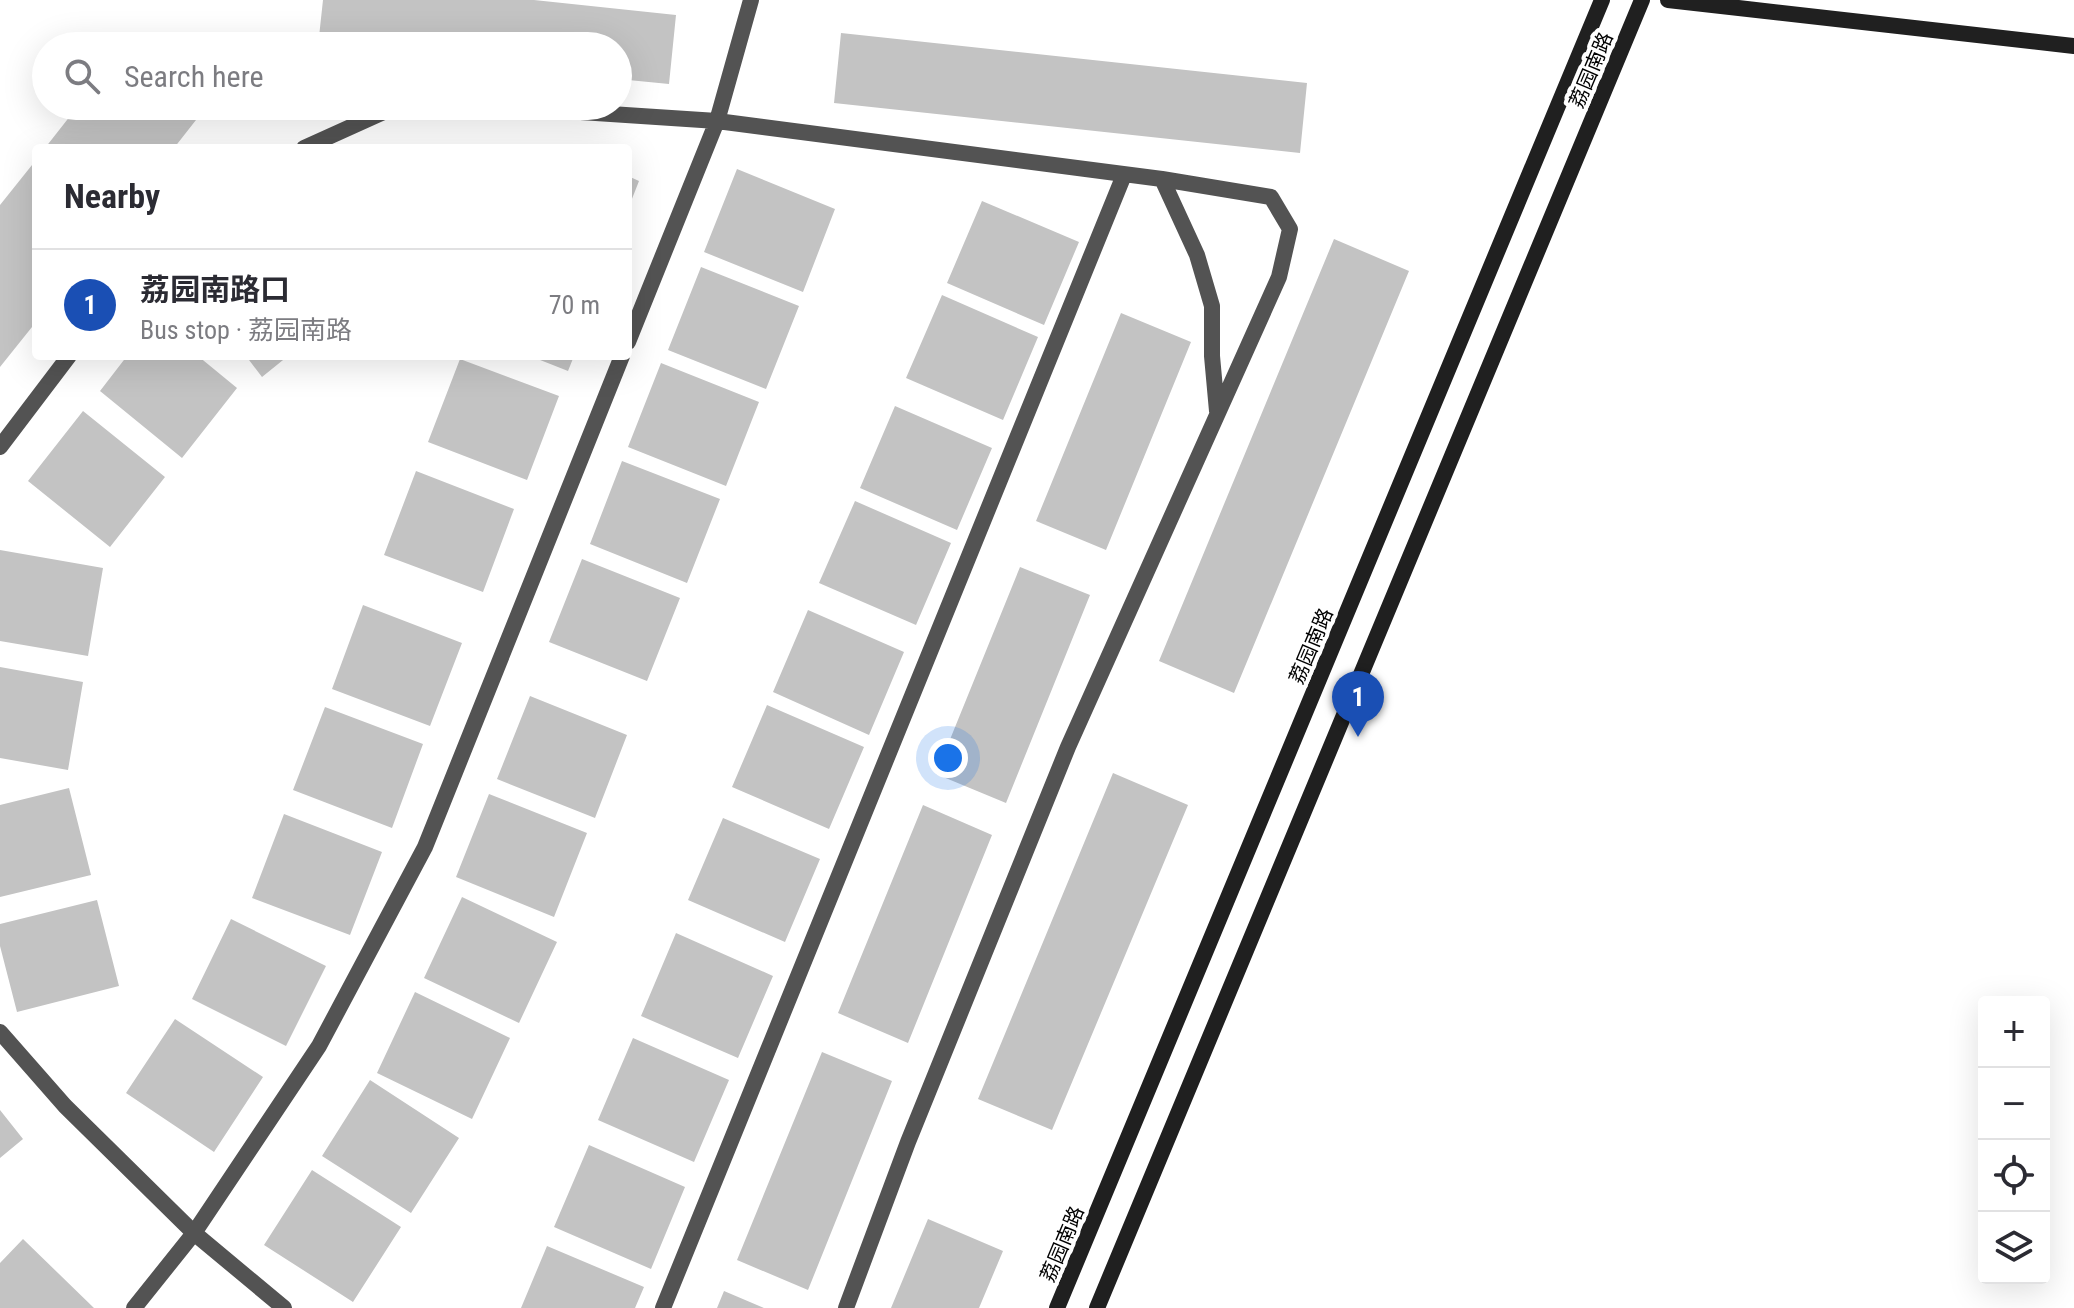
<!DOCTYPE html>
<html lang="en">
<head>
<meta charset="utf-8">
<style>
  body { margin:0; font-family:"Roboto Condensed","Noto Sans SC",sans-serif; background:#f2f2f3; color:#2b2b33 }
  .controls { position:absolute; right:24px; bottom:24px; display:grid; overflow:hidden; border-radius:8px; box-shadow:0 8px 32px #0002 }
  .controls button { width:72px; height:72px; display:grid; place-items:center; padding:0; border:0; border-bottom:2px solid #e1e1e2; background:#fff; color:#2b2b33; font:40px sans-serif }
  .you { position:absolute; left:948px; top:758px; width:28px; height:28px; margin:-20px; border:6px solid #fff; border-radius:50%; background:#1a73e8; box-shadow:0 0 0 12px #1a73e833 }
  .badge { display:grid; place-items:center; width:52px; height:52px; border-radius:50%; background:#ea580c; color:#fff; font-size:26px; font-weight:700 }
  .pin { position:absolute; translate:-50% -66px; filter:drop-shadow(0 2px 4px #0008) }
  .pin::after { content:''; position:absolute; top:42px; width:28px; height:24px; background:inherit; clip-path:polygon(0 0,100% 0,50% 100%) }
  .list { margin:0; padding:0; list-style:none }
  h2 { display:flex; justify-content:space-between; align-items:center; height:104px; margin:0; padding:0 32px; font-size:34px }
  h2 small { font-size:26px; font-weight:400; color:#7c7c81 }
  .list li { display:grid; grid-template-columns:52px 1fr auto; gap:24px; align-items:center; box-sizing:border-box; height:112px; padding:0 32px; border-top:2px solid #e1e1e2 }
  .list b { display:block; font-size:30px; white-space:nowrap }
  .list p { margin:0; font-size:26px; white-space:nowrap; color:#7c7c81 }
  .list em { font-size:26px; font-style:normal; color:#7c7c81 }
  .icon { flex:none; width:44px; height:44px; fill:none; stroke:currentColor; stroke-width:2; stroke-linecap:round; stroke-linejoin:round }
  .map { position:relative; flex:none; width:2074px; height:1308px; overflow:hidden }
  .search { position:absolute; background:#fff; box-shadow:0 8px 32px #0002; left:32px; top:32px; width:600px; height:88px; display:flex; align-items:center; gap:20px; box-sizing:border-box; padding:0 28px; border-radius:44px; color:#7c7c81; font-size:30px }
  .panel { position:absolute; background:#fff; box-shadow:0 8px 32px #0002; left:32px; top:144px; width:600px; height:216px; border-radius:8px }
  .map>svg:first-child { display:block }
  .building { fill:#c3c3c3 }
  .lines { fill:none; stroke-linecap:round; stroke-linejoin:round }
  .service { stroke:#535353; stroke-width:16 }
  .secondary { stroke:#202020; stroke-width:16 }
  .labels { text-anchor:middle; stroke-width:8; stroke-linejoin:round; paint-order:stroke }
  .street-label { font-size:20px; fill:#000; stroke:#fff }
</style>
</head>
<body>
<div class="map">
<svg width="2074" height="1308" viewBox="0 0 2074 1308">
  <rect width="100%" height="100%" fill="#fff"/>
  <path class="building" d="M323,0H534L676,15L669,84L618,79V46H318Z
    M135,33L151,46H126Z
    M841,33L1307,83L1300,153L834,103Z
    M78,106H207L174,148H45Z
    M36,160V322L0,367V205Z
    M737,169L835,209L803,292L704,252Z
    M628,176L639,181L628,209Z
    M982,201L1079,242L1044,325L947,283Z
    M1334,239L1409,271L1234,693L1159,661Z
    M701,267L799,306L766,389L668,350Z
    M942,295L1038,337L1003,420L906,378Z
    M1121,313L1191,342L1106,550L1036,521Z
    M127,356H198L237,388L182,458L100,391Z
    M246,356H288L262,377Z
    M530,356H574L568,371Z
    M460,359L559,396L527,480L428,442Z
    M661,363L759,402L726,486L628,447Z
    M895,406L992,448L957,530L860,488Z
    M83,411L165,477L110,547L28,481Z
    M622,461L720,499L687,583L590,544Z
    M416,471L514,509L483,592L384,555Z
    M855,501L951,543L916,625L819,583Z
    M0,550L103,568L88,656L0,641Z
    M582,559L680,598L647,681L549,642Z
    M1020,567L1090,595L1006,803L936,774Z
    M363,605L462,643L430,726L332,689Z
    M808,610L904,652L869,735L773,692Z
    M0,667L83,682L68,770L0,758Z
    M530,696L627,735L595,818L497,779Z
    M767,705L864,747L829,829L732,787Z
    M325,707L423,744L392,828L293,790Z
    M1113,773L1188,805L1052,1130L978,1099Z
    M69,788L91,875L0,897V805Z
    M489,794L587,833L554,917L456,877Z
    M923,805L992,835L908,1043L838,1013Z
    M284,814L382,852L350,935L252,898Z
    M723,818L820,859L785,942L688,900Z
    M462,897L557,942L519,1023L424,978Z
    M97,900L119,986L17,1012L0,946V924Z
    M231,919L326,966L286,1046L192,999Z
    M676,933L773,976L738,1058L641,1016Z
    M415,992L510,1038L472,1119L377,1073Z
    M175,1019L263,1077L214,1152L126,1093Z
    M633,1038L729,1080L694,1162L598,1120Z
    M822,1052L892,1081L808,1290L737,1260Z
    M370,1080L459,1138L411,1213L322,1156Z
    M0,1110L23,1139L0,1158Z
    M589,1145L685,1187L651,1269L554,1227Z
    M312,1170L401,1227L353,1302L264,1245Z
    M928,1219L1003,1251L979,1308H891Z
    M23,1239L94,1308H0V1263Z
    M547,1246L644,1287L635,1308H521Z
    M724,1291L764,1308H717Z"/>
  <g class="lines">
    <path class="service" d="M489,106L717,121L1162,179L1271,197L1290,229L1279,277L1068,747L908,1142L846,1308
      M304,148L397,106
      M1162,179L1197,255L1212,306V356L1217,411
      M628,342L717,121L751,0
      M0,447L69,356
      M0,1032L65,1106L194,1233L284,1308
      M134,1308L194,1233L319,1046L425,847L622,356
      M663,1308L1124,175"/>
    <path class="secondary" d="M1668,0L2074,46
      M1057,1308L1602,0
      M1097,1308L1642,0"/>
  </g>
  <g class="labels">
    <g class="street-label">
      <text transform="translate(1591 70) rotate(-67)" y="7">荔园南路</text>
      <text transform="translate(1311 646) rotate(-67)" y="7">荔园南路</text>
      <text transform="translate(1062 1244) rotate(-67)" y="7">荔园南路</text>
    </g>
  </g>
</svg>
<div class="controls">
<button>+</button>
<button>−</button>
<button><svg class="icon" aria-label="locate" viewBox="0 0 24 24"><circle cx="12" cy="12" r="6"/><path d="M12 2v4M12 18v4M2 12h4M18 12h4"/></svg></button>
<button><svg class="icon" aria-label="layers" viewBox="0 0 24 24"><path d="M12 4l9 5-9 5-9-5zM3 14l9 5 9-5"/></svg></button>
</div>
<div class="you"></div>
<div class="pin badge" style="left:1358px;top:737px;background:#1a4fb4">1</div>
<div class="search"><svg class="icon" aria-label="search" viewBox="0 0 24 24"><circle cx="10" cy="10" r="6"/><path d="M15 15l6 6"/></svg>Search here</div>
<section class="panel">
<h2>Nearby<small></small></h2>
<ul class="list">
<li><span class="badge" style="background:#1a4fb4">1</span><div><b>荔园南路口</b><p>Bus stop · 荔园南路</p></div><em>70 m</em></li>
</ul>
</section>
</div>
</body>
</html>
